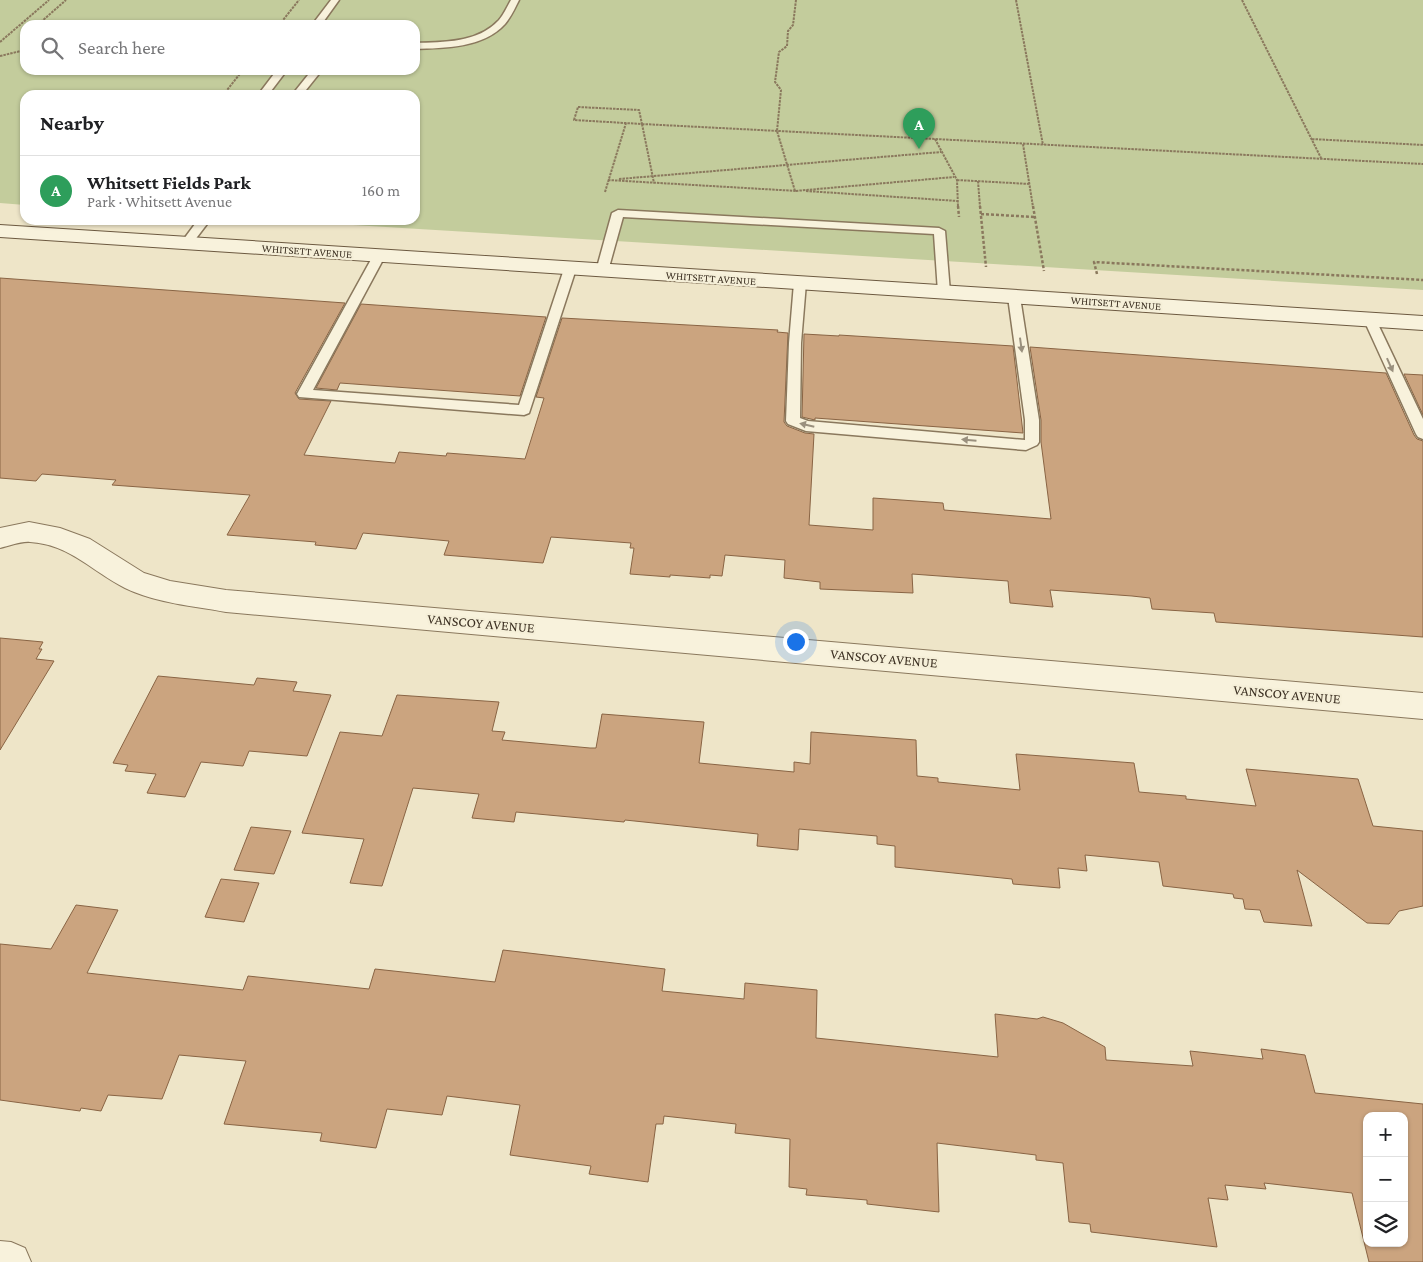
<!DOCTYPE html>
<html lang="en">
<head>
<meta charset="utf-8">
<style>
  body { margin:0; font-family:"Crimson Pro",serif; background:#f6f6f6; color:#202124 }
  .controls { position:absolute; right:15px; bottom:15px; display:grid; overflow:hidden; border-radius:10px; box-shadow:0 1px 4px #0004 }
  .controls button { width:45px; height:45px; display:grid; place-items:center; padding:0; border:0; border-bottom:1px solid #e0e0e0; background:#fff; color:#202124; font:25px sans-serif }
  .you { position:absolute; left:795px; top:641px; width:18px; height:18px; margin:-12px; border:4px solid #fff; border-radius:50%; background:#1a73e8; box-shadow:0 0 0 8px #1a73e833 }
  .badge { display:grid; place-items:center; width:32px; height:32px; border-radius:50%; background:#98352e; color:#fff; font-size:16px; font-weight:700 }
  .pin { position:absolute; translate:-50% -41px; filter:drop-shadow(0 1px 2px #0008) }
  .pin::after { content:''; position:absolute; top:26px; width:18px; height:15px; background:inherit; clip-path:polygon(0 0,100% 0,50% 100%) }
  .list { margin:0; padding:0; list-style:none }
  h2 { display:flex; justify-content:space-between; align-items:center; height:65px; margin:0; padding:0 20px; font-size:21px }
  h2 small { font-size:16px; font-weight:400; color:#757577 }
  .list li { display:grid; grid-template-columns:32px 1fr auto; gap:15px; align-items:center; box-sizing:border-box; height:70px; padding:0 20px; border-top:1px solid #e0e0e0 }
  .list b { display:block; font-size:19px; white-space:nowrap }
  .list p { margin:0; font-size:16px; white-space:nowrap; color:#757577 }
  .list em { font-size:16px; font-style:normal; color:#757577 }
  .icon { flex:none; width:28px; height:28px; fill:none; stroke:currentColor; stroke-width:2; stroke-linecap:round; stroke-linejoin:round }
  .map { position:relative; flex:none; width:1423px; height:1262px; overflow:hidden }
  .search { position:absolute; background:#fff; box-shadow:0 1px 4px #0004; left:20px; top:20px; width:400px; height:55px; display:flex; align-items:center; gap:12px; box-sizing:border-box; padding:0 18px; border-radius:15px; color:#757577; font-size:19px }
  .panel { position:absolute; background:#fff; box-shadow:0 1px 4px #0004; left:20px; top:90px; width:400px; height:135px; border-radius:15px }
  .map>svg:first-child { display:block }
  .green { fill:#c3cc9c; fill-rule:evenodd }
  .building { fill:#cba47f; stroke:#896444; fill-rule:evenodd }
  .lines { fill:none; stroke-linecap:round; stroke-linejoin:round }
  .service-casing { stroke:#8a785d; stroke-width:3 }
  .minor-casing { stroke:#8a785d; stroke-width:2 }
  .secondary-casing { stroke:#6c5940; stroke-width:2 }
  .path-far1 { stroke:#8a785d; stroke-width:2; stroke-dasharray:2.5 1; stroke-linecap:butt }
  .path { stroke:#8a785d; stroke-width:2.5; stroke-dasharray:3 2; stroke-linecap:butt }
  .service { fill:#f8f2dc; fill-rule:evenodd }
  .minor { fill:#f8f2dc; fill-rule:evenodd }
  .secondary { fill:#f8f2dc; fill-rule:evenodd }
  .oneway { fill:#9a907e }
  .labels { text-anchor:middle; stroke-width:4.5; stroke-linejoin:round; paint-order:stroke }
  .far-street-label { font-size:11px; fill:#3b2f21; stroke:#f5efd8 }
  .street-label { font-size:14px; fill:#3b2f21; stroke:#f5efd8 }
</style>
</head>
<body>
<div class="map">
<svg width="1423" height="1262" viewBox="0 0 1423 1262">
  <rect width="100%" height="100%" fill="#eee5c8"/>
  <path class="green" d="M0,0H1423V290L270,220H415V95H25V205L0,203ZM25,25H415V70H25Z"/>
  <path class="building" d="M0,278L345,303L295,393L299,399L331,401L304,455L395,463L399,452L446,456L447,453L525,459L544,398L536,397L562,318L778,330L777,332L788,333L784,422L787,426L805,433L814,434L809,525L873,530V498L943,503L944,510L1051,519L1041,442V420L1030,347L1386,373L1414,435L1417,439L1423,441V637L1216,622L1214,613L1152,609L1150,598L1132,596L1050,590L1053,607L1010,603L1008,581L912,574L913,593L820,589V582L784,578L785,560L725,555L722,576L710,575V578L670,575V577L630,574L634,548H630L631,543L551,537L543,563L444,555L449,541L363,533L356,549L315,545L316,542L227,535L250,495L112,485L116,480L42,474L36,481L0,478Z
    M361,304L546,317L520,396L340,383L337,390L316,388Z
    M804,334L839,336V335L1013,346L1023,433L815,418V420L802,417Z
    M1404,374L1423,375V415Z
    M0,638L43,642L39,649H42L36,659L54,661L0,750Z
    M158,676L254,685L257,678L297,682L293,691L331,695L307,756L249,751L243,766L201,762L185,797L147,793L156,774L125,771L128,765L113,763Z
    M397,695L499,702L492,731L505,732L502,740L590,748H596L602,714L704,722L699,763L794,772V762L810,764L811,732L916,740L917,776L938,778V782L1020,790L1016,754L1134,763L1139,792L1186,796V799L1256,806L1246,769L1358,779L1373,826L1423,831V906L1399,911L1389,924L1367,923L1297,870L1312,926L1264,922L1260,910L1245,909L1243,899L1234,898L1233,894L1163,886L1159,862L1085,855L1087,871L1058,868L1060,888L1013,884L1012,879L895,867V846L877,844V836L799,829L798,850L757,846L758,834L625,820L624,822L516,812L514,822L472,818L479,794L413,788L382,886L350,883L364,839L302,833L340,732L382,736Z
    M251,827L291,831L274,874L234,870Z
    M221,879L259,883L244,922L205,917Z
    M76,905L118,910L87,973L243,990L248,976L369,989L375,969L495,982L503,950L665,969L662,991L744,999L745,983L817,990L816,1038L998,1057L995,1014L1037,1019L1043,1017L1063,1023L1105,1047L1106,1060L1193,1066L1190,1051L1263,1059L1261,1049L1305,1055L1315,1093L1423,1104V1262H1369L1352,1193L1264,1183L1266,1189L1225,1185L1228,1200L1208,1198L1217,1247L1091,1232L1090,1224L1069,1222L1063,1163L1036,1160V1155L937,1143L939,1212L867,1204V1200L806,1195L807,1189L789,1187L790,1139L735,1133L736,1124L664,1116L663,1124H656L648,1182L589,1174L591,1166L510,1155L520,1105L447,1096L442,1115L387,1109L376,1148L320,1141L322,1133L224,1124L246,1061L179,1055L162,1099L108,1095L101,1111L81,1108L80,1111L0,1100V944L51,949ZM1367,1116H1404V1243H1367Z"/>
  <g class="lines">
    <defs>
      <path id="service" d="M331,0H339L321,25H312Z
        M511,0H519C515,8 511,17 505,24C483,48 445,48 415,49V43C444,42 478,43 499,20C504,14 507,7 511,0Z
        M277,70H287L268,95H258Z
        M312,70H322L302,95H292Z
        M618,210L939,228L945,231L950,292L944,296L938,292L934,234L623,217L608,271L606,274H598L596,271L612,213Z
        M198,220H210L191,245H183L181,243Z
        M379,252L385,256L313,390L519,405L564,269L570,265L574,266L576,269L529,413L524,415L299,397L297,394L373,256Z
        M800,279L806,283L801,343L800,418L808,421L1025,440V420L1008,297L1014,293L1020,297L1039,420V442L1037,445L1026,450L806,431L788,424L786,421L789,343L794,283Z
        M1370,316L1376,320L1423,419V439L1418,437L1416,434L1364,320Z"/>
      <path id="minor" d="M29,522L60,528L90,539L144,573L170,581L226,590L1423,693V719L226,612C193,606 156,603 125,588C93,572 69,544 30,542C21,541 9,546 0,548V528Z
        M0,1241L11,1242L25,1248L31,1262H0Z"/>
      <path id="secondary" d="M0,225L1423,316V330L0,237Z"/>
    </defs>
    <use href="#service" class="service-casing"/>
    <use href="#minor" class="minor-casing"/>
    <use href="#secondary" class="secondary-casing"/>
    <path class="path-far1" d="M796,0L793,25L788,31L787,46L779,52L775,82L781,90L777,131L795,191L954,177
      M1016,0L1043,145
      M1242,0L1321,158
      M45,25L42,21L66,0
      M279,25L299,0
      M0,42L49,0
      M0,56L25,50
      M223,95L243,70
      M578,107L639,110L642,124L574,120Z
      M642,124L1423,164
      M642,124L654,183
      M935,139L957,180L958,207
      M1312,139L1423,145
      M1023,144L1033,207
      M619,179L941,152
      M608,180L797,191
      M957,180L1030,184
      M978,181L980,207
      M806,191L958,201
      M605,192L626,123"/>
    <path class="path" d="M958,206L959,217
      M980,206L986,267
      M1033,206L1044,271
      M981,214L1035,217
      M1097,274L1094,262L1423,280"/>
    <use href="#service" class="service"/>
    <use href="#minor" class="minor"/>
    <use href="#secondary" class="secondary"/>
  </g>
  <defs><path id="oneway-solid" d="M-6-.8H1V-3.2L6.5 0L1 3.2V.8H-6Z" transform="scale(1.25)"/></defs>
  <g class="oneway">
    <use href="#oneway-solid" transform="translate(1021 345) rotate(82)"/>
    <use href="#oneway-solid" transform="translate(1390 365) rotate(66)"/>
    <use href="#oneway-solid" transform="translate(807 425) rotate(-167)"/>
    <use href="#oneway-solid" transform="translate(969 440) rotate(-175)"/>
  </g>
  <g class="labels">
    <g class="far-street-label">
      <text transform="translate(307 251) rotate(4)" y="4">WHITSETT AVENUE</text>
      <text transform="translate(711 278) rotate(4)" y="4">WHITSETT AVENUE</text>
      <text transform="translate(1116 303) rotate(4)" y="4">WHITSETT AVENUE</text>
    </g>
    <g class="street-label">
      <text transform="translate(481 623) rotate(5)" y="5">VANSCOY AVENUE</text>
      <text transform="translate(884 658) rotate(5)" y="5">VANSCOY AVENUE</text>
      <text transform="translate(1287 694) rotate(5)" y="5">VANSCOY AVENUE</text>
    </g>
  </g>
</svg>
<div class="controls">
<button>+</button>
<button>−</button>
<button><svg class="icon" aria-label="layers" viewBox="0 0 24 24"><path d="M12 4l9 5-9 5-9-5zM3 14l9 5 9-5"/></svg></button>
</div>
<div class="you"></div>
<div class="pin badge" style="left:919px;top:149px;background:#2e9e5b">A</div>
<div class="search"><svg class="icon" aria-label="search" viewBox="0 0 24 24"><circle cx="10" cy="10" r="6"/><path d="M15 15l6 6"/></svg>Search here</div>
<section class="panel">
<h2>Nearby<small></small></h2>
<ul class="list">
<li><span class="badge" style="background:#2e9e5b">A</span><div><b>Whitsett Fields Park</b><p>Park · Whitsett Avenue</p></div><em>160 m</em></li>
</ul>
</section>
</div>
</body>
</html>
